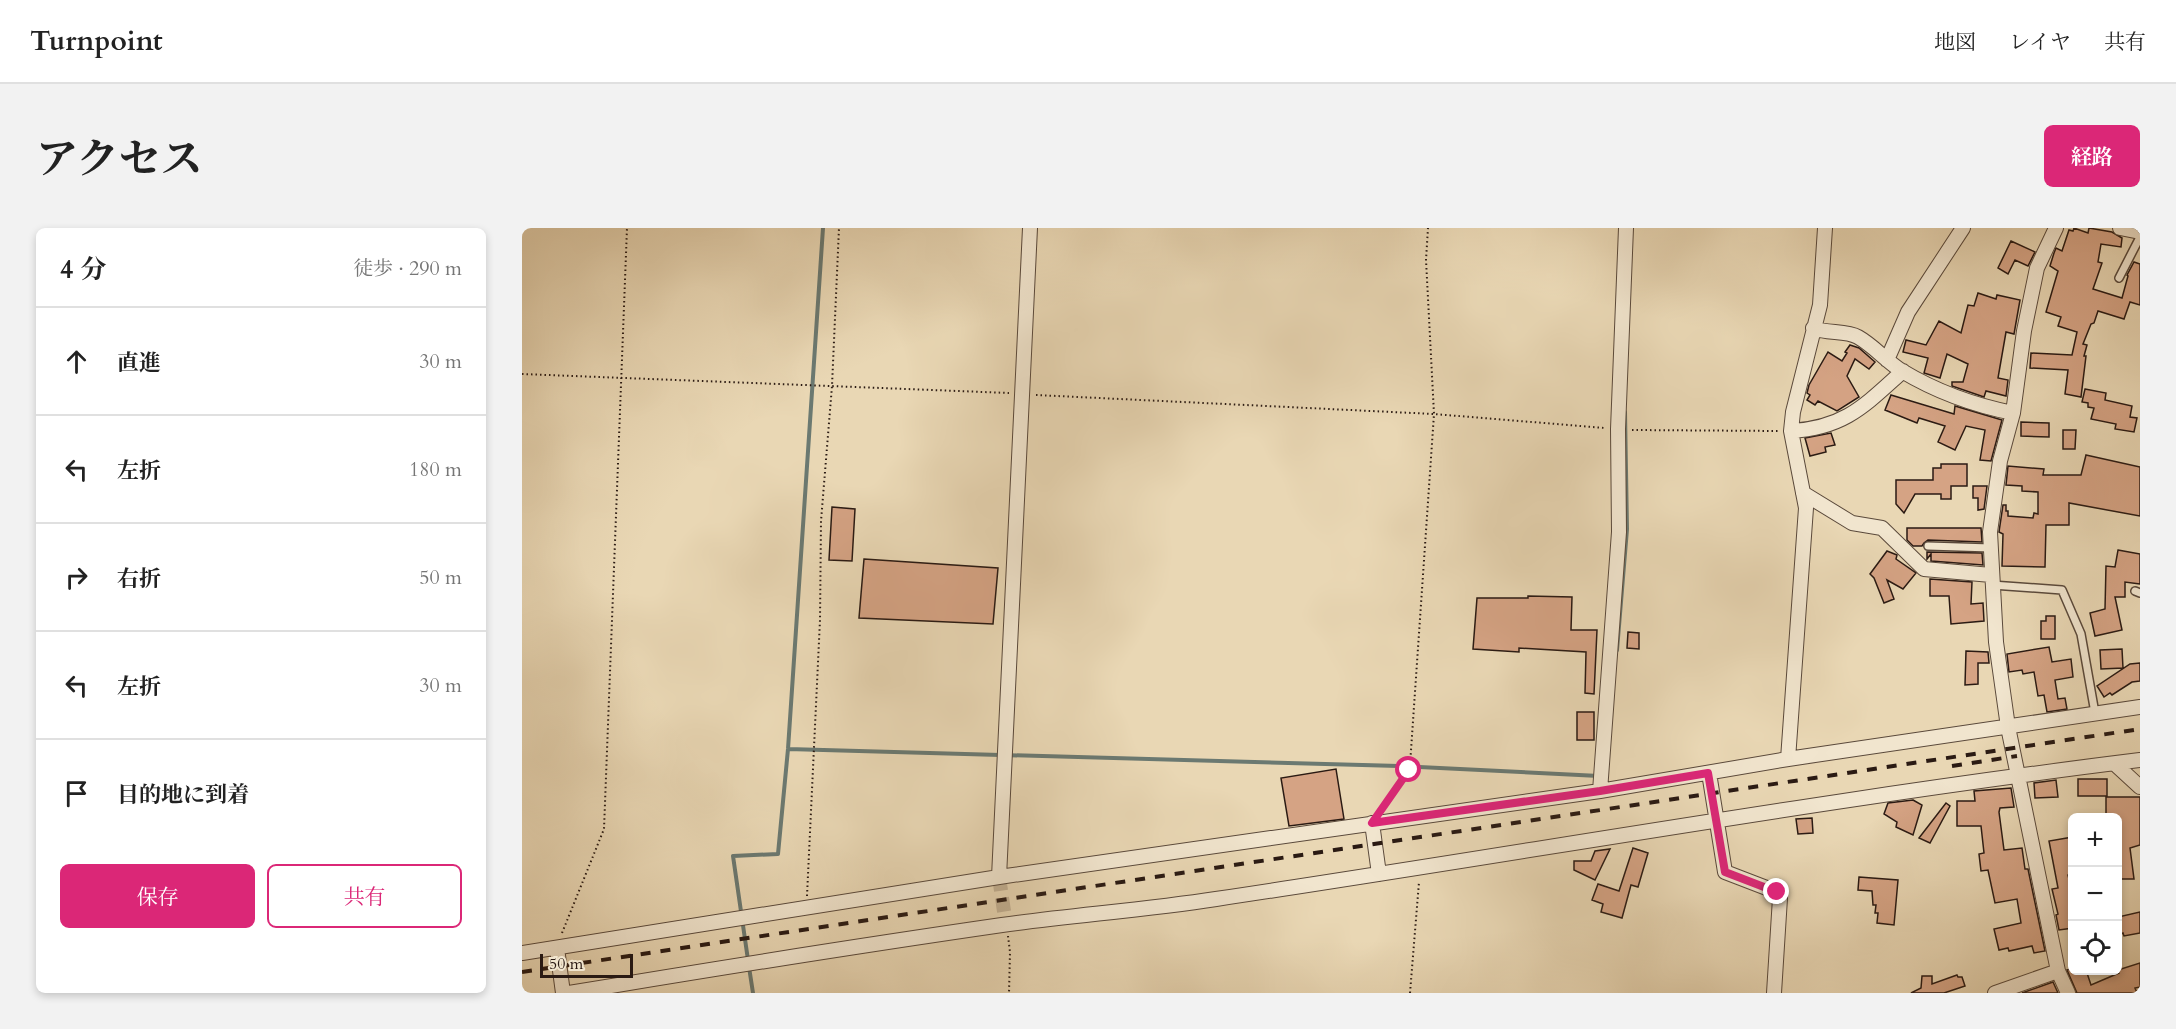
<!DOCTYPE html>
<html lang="ja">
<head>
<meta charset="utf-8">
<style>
  body { margin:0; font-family:Cardo,"Noto Serif JP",serif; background:#f2f2f2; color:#222 }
  .controls { position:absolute; right:18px; bottom:18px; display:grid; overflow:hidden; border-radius:9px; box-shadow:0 3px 9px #0003 }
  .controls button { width:54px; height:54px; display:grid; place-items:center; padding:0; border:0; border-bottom:2px solid #e0e0e0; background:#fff; color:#222; font:30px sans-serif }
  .scale { position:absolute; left:18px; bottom:15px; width:93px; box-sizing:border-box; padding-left:6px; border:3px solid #2a1a13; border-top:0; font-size:16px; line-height:21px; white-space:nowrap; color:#2a1a13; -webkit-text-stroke:4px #f1e5ce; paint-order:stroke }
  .stop { position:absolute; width:18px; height:18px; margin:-14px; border:4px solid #db2777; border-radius:50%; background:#fff }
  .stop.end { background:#db2777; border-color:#fff; box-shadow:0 2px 6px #0008 }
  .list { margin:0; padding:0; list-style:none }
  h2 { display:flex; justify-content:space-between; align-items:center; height:78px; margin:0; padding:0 24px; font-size:26px }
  h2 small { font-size:20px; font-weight:400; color:#767676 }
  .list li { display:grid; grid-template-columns:39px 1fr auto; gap:18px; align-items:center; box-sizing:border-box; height:108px; padding:0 24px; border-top:2px solid #e0e0e0 }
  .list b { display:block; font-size:22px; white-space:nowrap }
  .list em { font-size:20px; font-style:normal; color:#767676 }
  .actions { display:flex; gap:12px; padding:18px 24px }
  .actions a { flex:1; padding:14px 0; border:2px solid #db2777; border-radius:9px; text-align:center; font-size:21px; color:#db2777 }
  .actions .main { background:#db2777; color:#fff }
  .icon { flex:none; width:33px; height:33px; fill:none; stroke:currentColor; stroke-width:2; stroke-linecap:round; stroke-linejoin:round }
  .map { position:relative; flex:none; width:1618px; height:765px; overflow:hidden; border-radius:9px }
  header { display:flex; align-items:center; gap:36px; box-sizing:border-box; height:84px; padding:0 30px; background:#fff; border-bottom:2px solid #e0e0e0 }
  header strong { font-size:28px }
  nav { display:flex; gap:33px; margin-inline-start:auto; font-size:21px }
  .intro { display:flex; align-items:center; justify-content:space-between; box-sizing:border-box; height:144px; padding:0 36px }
  h1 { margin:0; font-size:42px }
  .button { padding:15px 27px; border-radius:9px; background:#db2777; color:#fff; font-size:21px; font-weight:700 }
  main { display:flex; gap:36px; padding:0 36px }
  aside { flex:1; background:#fff; border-radius:9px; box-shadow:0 3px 9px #0003 }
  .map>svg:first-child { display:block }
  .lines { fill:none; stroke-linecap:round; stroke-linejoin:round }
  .stream { stroke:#6b7971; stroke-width:4 }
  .building { fill:#d5a384; stroke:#2a1a13; stroke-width:1.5 }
  .street-tunnel { stroke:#c3b194; stroke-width:14; stroke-dasharray:14 7; stroke-linecap:butt }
  .lane-casing { stroke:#5a493b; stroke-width:10 }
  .street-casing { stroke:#5a493b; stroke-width:16 }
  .path { stroke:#2a1a13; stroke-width:2; stroke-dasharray:1.5 3; stroke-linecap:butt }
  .lane { stroke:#f1e5ce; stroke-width:7 }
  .street { stroke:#f1e5ce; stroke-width:14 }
  .rail { stroke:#2a1a13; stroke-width:4; stroke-dasharray:10 10; stroke-linecap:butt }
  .route { stroke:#db2777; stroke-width:8 }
</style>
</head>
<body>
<header>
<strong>Turnpoint</strong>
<nav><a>地図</a><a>レイヤ</a><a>共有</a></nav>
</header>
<div class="intro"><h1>アクセス</h1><a class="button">経路</a></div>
<main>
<aside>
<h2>4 分<small>徒歩 · 290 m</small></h2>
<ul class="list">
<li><svg class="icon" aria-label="ahead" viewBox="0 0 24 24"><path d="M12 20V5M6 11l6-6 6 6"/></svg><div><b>直進</b></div><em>30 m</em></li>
<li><svg class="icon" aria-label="left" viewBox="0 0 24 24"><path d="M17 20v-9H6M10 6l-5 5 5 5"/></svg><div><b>左折</b></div><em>180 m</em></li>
<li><svg class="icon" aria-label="right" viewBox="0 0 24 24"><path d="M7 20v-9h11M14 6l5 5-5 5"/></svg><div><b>右折</b></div><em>50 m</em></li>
<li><svg class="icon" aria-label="left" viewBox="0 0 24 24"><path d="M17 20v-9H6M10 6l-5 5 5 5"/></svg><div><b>左折</b></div><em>30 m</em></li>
<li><svg class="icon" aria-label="arrive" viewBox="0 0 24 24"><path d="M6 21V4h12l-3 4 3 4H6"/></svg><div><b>目的地に到着</b></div></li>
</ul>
<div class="actions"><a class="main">保存</a><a>共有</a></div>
</aside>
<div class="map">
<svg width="1618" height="765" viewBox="0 0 1618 765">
  <rect width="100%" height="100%" fill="#e9d7b4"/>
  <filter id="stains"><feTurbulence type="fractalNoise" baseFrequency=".00333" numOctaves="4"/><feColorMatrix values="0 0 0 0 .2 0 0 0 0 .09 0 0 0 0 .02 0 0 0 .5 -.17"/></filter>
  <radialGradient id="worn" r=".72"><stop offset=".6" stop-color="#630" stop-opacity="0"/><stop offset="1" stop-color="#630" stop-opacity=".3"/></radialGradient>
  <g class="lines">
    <path class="stream" d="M1095,422L1105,301L1103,184
      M266,521L877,538L1077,548
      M226,732L211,628L256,626L266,521L301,0
      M227,739L231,765"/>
  </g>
  <path class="building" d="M1552,0L1566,5L1567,0L1590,4L1600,10L1599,19L1579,16L1576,34L1580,35L1571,61L1600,70L1606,48L1605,47L1612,34L1618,36V77L1608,74L1602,91L1576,83L1572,95L1569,96L1561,116L1565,117L1562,128H1564L1559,169L1543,166L1546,142L1508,140L1509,125L1550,127L1555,104L1536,98L1539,89L1524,84L1536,43L1528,38L1532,25L1534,20L1540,23L1547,2L1551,3Z
    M1489,13L1513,24L1506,38L1493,32L1486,46L1476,40Z
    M1456,65L1474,71L1475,67L1498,72L1492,106L1484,104L1476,150L1486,152L1484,168L1464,163L1462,169L1430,158V154H1441L1446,136L1425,126L1418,150L1402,145L1406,130L1381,124L1384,112L1404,117L1417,93L1439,105L1446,77L1452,78Z
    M1328,117L1337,120L1353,134L1347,141L1333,131L1325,148L1337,169L1315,183L1296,173L1293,177L1285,172L1288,167L1285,165L1287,157L1306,124L1320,133L1325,125L1323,124Z
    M1563,161L1584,165L1583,172L1610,178L1608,189L1615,190L1612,204L1593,201L1594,196L1569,191L1572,180L1566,179V175L1560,174Z
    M1369,167L1432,186L1433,178L1480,192L1469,233L1458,232L1463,202L1444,198L1433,222L1416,214L1423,198L1397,190L1395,195L1363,182Z
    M1499,194L1527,195V209L1499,208Z
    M1541,202H1554L1553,221H1541Z
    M1309,205L1313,217L1303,219L1304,224L1288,228L1283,210Z
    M1564,227L1618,239V288L1547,275V297H1524L1523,339L1480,338L1481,306L1477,304L1481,277H1484V283H1486V288L1511,290L1512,285L1516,286V264L1500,263V258L1484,257L1486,238L1522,241L1521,247H1559Z
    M1419,236H1445V258H1429V271H1419V266H1393L1382,285L1374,276V252H1411V240H1419Z
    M1451,258H1465L1462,281L1456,282V270H1451Z
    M310,279L333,281L330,333L307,332Z
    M1385,300H1459L1460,314L1406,312L1402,315L1400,318H1391L1385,312Z
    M1596,322L1618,326V356L1603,354V369H1593L1600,402L1573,408L1568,385L1583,381L1584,338L1593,339Z
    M1365,323L1375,327L1374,331L1394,345L1381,361L1365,352L1372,371L1362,375L1352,350L1348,346Z
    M1405,324L1460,325L1461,337L1409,333V326L1405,331Z
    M342,331L476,340L471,396L337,390Z
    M1408,351L1450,354L1449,376L1461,375L1462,393L1429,396L1427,368H1408Z
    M1006,368L1050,369L1049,402H1075L1072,466L1063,465L1064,424L997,420V424L951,421L955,370H1006Z
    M1524,388H1533V411H1519V393H1524Z
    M1106,404L1117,405V421L1105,420Z
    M1527,419L1530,434L1549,431L1551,449L1533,452L1536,471L1543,470L1545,481L1525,484L1522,467L1516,468L1512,444L1501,446L1500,442L1487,444L1485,426Z
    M1600,421L1601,440L1579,441L1578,422Z
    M1444,423L1466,424L1467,435H1456V456L1443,457Z
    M1618,435V453L1610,454L1590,467L1588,465L1582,469L1575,458L1608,436Z
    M1055,484H1072V512H1055Z
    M814,541L822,591L767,598L759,550Z
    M1556,551H1585V568H1556Z
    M1534,552L1536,569L1513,570L1512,555Z
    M1489,560L1492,579L1478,580L1477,584L1482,622L1500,620L1503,641H1506L1523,723L1512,725L1510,718L1487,723L1486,720L1477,722L1472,701L1499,695L1495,671L1473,675L1466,642L1459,643L1457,626L1462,625L1459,598H1435V573H1453L1452,563Z
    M1584,569H1618V617L1608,620L1612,651H1599L1596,623V589H1584Z
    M1391,572L1400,577L1391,607L1374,599L1375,594L1362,586L1366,575Z
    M1424,575L1428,578L1408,615L1397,610Z
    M1290,590L1291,605L1276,606L1274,591Z
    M1551,609V646L1546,647L1551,667V700L1537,702L1534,687L1536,686L1530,661L1536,660L1527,613Z
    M1111,620L1126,625L1116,659L1109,657L1100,690L1079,684L1081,676L1070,672L1076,656L1097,663Z
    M1088,621L1073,652L1052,642V633H1069L1073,623Z
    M1337,649L1376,652L1372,697L1355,695L1356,685H1353L1354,677H1351L1350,663L1336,662Z
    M1618,684V705L1602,708L1601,705L1596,707V689Z
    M1618,735V759L1613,760L1615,765H1555L1545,742L1551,740V742H1564L1569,757L1597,745L1596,742Z
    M1435,747L1436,749H1440L1443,758L1422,765H1389L1399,760L1400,748H1410V756Z
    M1531,754L1536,765H1500Z"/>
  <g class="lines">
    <path class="street-tunnel" d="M477,649L484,697"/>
    <defs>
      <path id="lane" d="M1597,50L1618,9
        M1406,318L1469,320
        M1470,357L1540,362L1559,406L1573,485
        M1613,363L1618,365"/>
      <path id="street" d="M1534,0L1515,40L1502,103L1491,185L1478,233L1468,304L1474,414L1486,499L1536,743L1546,765
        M1598,0L1618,4
        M1291,100C1305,106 1324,102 1336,109C1352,118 1364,133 1380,143C1415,164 1451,177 1491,185
        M1365,132L1386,84L1441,0
        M1269,203C1323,200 1343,177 1381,143
        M1281,265L1330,295L1360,300L1402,341L1469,347
        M1266,531L1284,280L1269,203L1271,184L1298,77L1303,0
        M1593,536L1618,559
        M1187,545L1203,644L1255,664L1258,670L1252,765
        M1078,563L1097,304L1096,201L1104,0
        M850,595L857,646
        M477,649L508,0
        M35,720L41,765
        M0,725L477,649L1078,563L1266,531L1618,479
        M47,765C191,741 335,718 480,697C552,687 623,682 694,671C1002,625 1309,570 1618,532
        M1473,765L1536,743"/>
    </defs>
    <use href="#lane" class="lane-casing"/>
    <use href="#street" class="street-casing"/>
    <path class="path" d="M0,146L487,165
      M514,167L912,186L1083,200
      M1110,202L1257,203
      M860,581L887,542L888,537L912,186L904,32L906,0
      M285,668L298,392L299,293L310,158L317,0
      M40,705L82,601L105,0
      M486,708L488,724L487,765
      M888,765L897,654"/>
    <use href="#lane" class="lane"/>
    <use href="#street" class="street"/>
    <path class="rail" d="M1430,538L1495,528
      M0,744L1618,501"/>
  </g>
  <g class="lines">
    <path class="route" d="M887,542L850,595L1078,563L1186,545L1203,644L1255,664"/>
  </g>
  <rect width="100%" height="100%" filter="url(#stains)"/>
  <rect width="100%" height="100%" fill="url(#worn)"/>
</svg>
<div class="controls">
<button>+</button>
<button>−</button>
<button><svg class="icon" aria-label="locate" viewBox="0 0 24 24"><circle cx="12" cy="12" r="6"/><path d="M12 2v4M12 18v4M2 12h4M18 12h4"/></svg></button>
</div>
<div class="scale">50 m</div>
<div class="stop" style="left:887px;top:542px"></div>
<div class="stop end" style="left:1255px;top:664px"></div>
</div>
</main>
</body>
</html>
